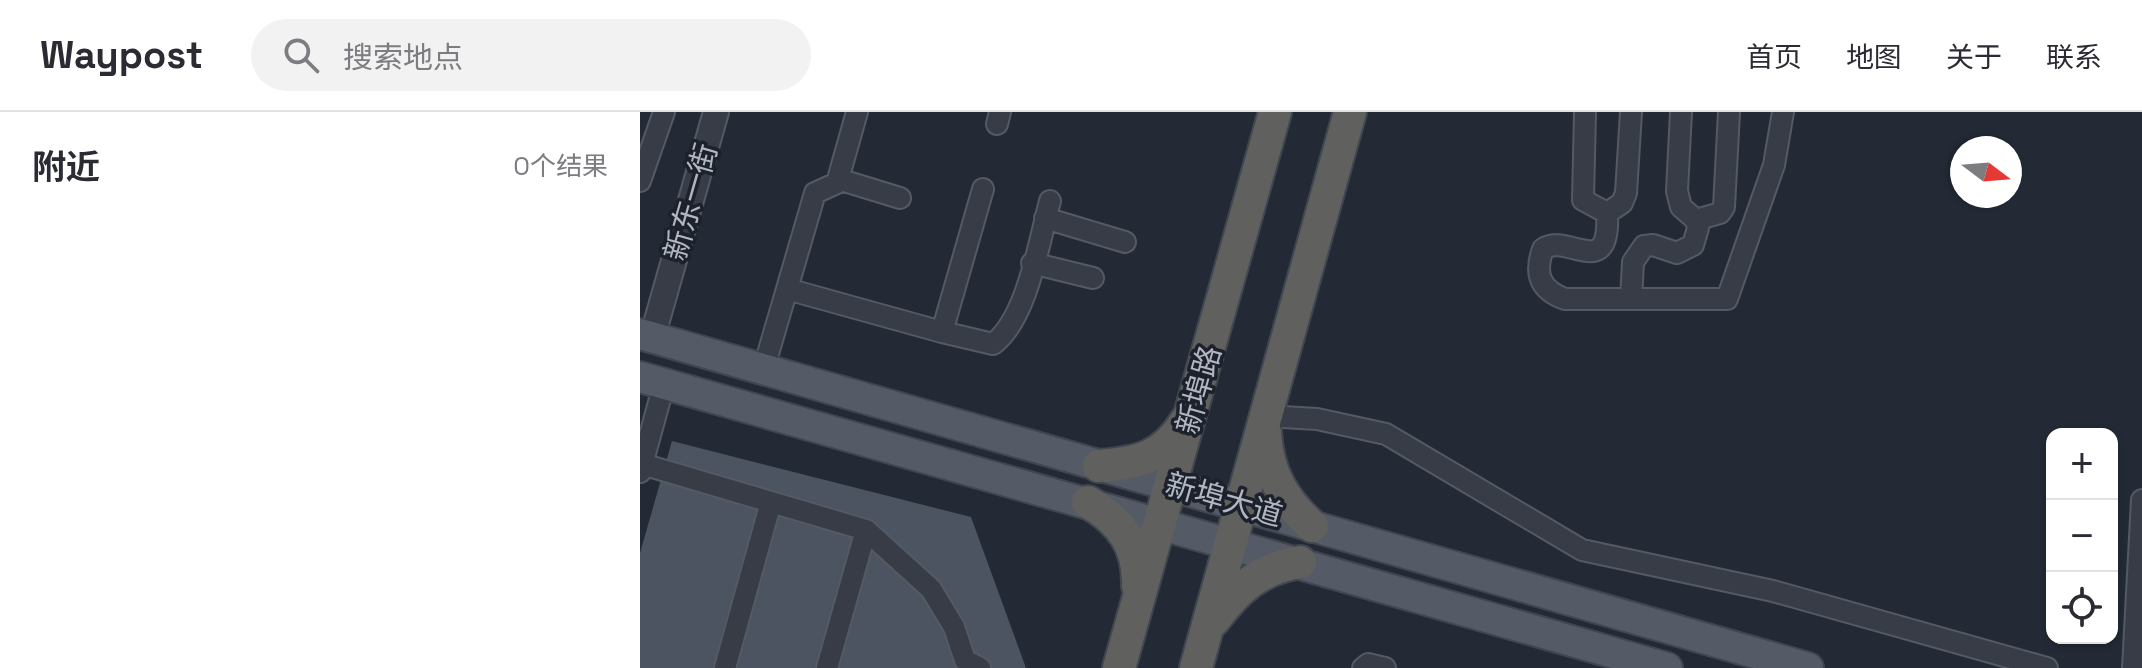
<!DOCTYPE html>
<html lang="zh">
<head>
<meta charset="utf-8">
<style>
  body { margin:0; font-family:"Space Grotesk","Noto Sans SC",sans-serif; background:#f2f2f3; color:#2b2b33 }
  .controls { position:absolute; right:24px; bottom:24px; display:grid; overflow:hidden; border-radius:16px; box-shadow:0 2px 6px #0004 }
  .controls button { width:72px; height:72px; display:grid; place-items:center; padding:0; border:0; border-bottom:2px solid #e1e1e2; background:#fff; color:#2b2b33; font:40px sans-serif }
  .compass { position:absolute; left:1310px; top:24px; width:72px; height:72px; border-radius:50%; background:#fff; box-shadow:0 2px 6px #0004; rotate:106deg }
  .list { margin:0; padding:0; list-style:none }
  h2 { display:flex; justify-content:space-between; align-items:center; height:104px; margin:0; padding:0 32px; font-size:34px }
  h2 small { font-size:26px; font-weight:400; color:#7c7c81 }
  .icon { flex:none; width:44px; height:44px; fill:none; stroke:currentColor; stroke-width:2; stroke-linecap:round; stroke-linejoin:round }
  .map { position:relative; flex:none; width:1502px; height:556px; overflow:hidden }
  header { display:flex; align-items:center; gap:48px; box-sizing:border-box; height:112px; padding:0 40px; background:#fff; border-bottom:2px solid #e1e1e2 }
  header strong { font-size:38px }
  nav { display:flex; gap:44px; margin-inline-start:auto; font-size:28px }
  .search { width:560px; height:72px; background:#f2f2f3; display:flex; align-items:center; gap:20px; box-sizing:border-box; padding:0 28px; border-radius:44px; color:#7c7c81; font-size:30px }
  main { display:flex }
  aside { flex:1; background:#fff }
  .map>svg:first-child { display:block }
  .building { fill:#4c5461 }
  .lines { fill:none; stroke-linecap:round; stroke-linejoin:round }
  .minor-casing { stroke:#545a64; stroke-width:24 }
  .tertiary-casing { stroke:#545a64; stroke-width:28 }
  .primary-casing { stroke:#40454f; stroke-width:34 }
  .trunk-casing { stroke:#414751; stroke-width:36 }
  .minor { stroke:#373c46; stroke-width:20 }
  .tertiary { stroke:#373c46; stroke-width:24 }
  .primary { stroke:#555b66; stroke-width:30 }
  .trunk { stroke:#60605e; stroke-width:32 }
  .labels { text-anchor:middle; stroke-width:7; stroke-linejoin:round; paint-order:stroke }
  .street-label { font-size:30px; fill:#b1b7c2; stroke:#1c212b }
</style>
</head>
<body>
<header>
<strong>Waypost</strong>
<div class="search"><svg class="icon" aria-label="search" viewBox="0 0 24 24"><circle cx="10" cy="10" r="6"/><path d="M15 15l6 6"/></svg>搜索地点</div>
<nav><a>首页</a><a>地图</a><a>关于</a><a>联系</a></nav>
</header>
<main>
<aside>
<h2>附近<small>0个结果</small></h2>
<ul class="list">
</ul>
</aside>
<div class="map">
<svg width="1502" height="556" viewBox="0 0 1502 556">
  <rect width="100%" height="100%" fill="#232a35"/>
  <path class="building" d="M32,329L331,405L386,556H0V441Z"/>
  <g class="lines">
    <defs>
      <path id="minor" d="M945,0L943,88L967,101C971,171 927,120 903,137C894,162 900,178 925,187H1087L1134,53L1143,0
        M357,12L360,0
        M198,67L260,86
        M0,69L24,0
        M967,101L982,91L986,81L991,0
        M405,106L485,130
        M1056,108L1080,101L1084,95L1089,0
        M392,151L453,166
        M147,177L302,220L343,77
        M991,187L993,150L1004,134L1013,133L1037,141L1053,133L1058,116L1056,108L1041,95L1037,79L1041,0
        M302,220L353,232C387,207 399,130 410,89
        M123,259L175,81L197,71L217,0
        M624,304L677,307L746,322L942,438L1133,479L1407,556
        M2,352L226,418L291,477L314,515L325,548L340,556
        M0,360L24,272
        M85,556L131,390
        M187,556L226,418
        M723,556L728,552L745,556
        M1493,556L1502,388"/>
      <path id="tertiary" d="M12,226L76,0"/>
      <path id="primary" d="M0,222L1168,556
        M0,265L1027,556"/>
      <path id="trunk" d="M625,320C627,360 643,388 672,414
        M459,354C499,351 524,345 546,309
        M448,390C482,410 499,434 498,474
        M574,508C598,476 619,457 660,450
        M479,556L635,0
        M556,556L710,0"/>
    </defs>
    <use href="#minor" class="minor-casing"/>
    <use href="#tertiary" class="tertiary-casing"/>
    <use href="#primary" class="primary-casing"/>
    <use href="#trunk" class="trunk-casing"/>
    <use href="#minor" class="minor"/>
    <use href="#tertiary" class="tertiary"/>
    <use href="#primary" class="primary"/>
    <use href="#trunk" class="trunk"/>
  </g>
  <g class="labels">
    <g class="street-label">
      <text transform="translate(51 90) rotate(-74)" y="10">新东一街</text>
      <text transform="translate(559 278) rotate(-74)" y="10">新埠路</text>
      <text transform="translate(584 388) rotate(16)" y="10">新埠大道</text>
    </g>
  </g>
</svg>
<div class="controls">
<button>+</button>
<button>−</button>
<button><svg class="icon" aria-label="locate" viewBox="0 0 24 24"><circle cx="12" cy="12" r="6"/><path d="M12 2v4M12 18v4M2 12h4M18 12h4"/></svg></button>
</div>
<svg class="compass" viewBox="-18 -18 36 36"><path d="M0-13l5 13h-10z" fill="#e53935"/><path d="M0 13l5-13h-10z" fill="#7c7c81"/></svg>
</div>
</main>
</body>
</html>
